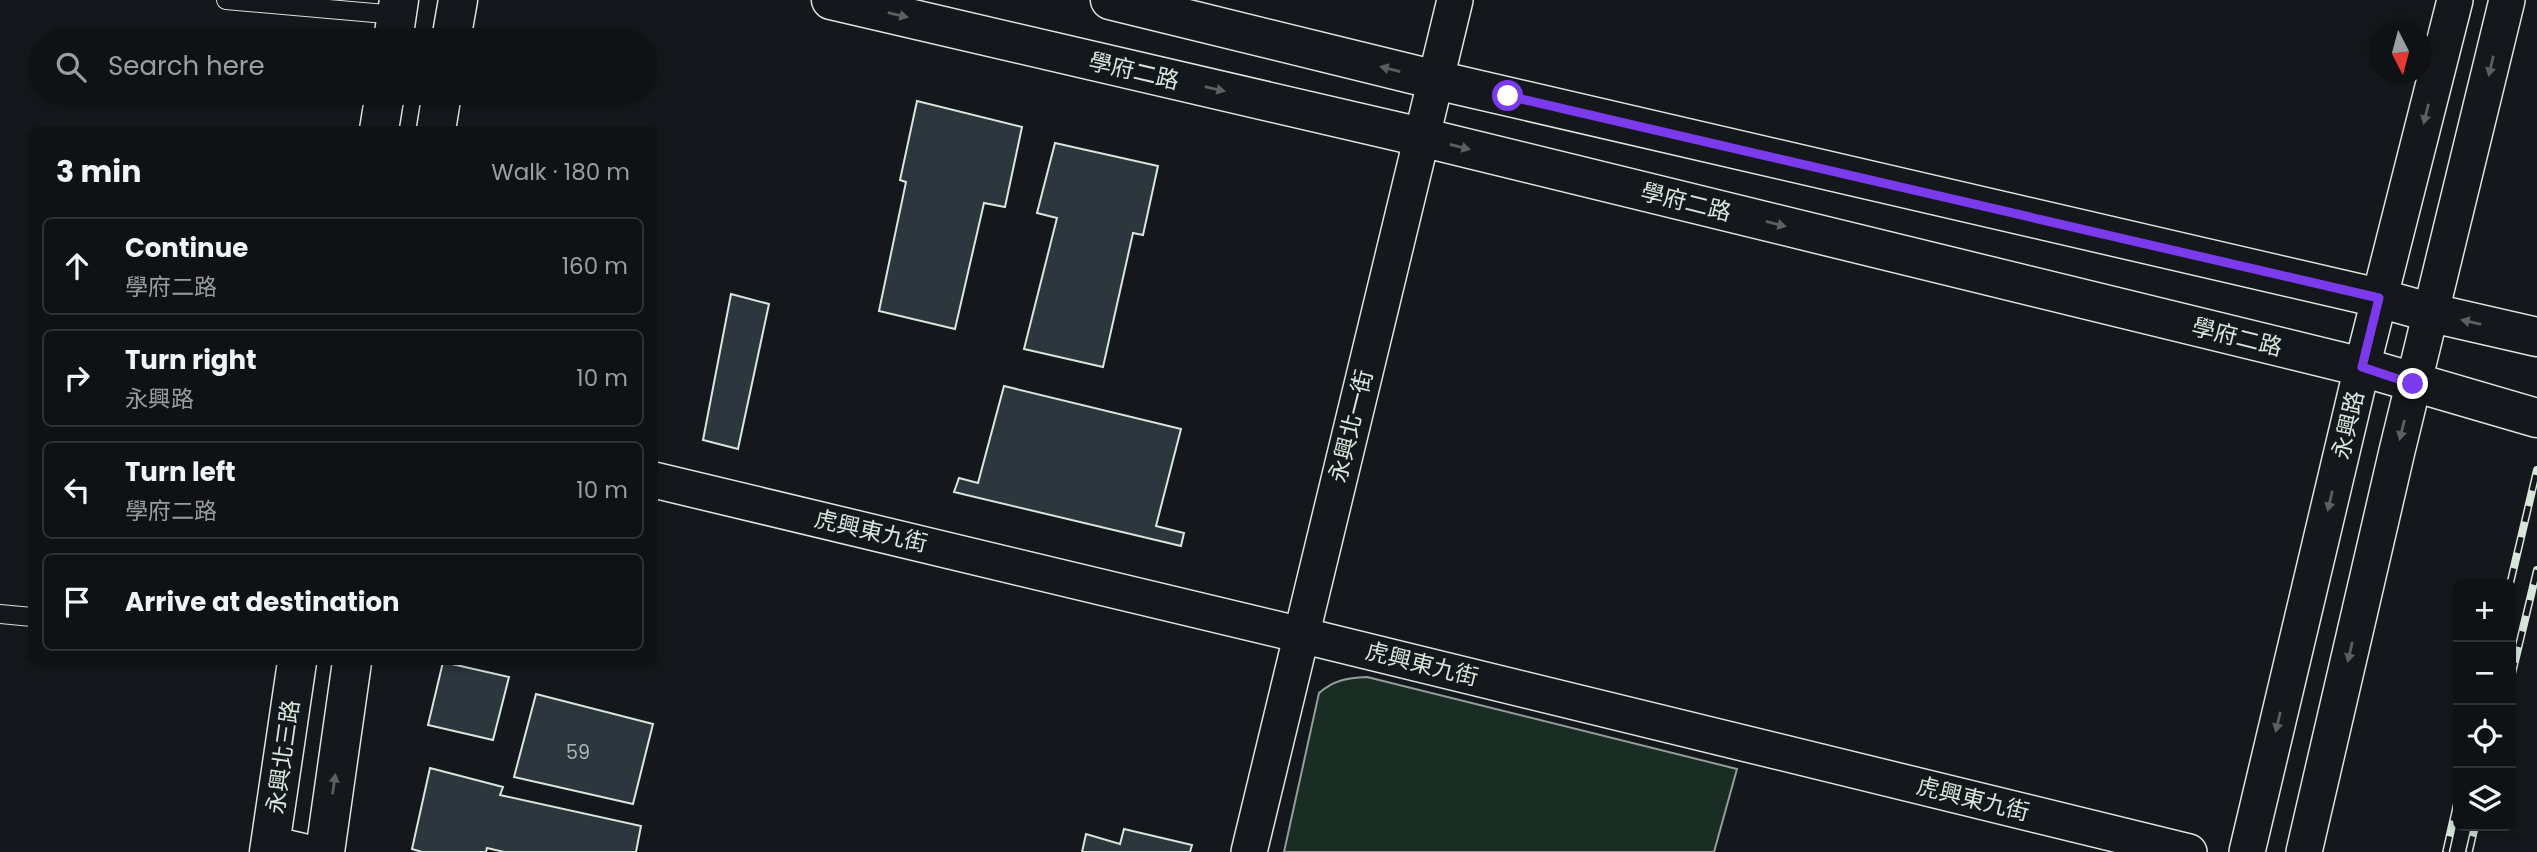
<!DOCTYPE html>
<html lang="en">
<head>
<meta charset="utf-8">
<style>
  body { margin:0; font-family:Poppins,"Noto Sans TC",sans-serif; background:#181b1e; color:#f1f3f6 }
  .controls { position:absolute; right:21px; bottom:21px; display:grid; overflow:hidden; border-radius:10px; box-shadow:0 4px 10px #0003 }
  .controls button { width:63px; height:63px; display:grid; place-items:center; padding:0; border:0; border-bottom:2px solid #2f3234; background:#0f1215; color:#f1f3f6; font:35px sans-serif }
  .compass { position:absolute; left:2369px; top:21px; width:63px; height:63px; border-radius:50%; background:#0f1215; box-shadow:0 4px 10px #0003; rotate:174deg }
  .stop { position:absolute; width:21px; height:21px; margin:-16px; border:5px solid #7c3aed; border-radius:50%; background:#fff }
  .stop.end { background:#7c3aed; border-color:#fff; box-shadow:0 2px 7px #0008 }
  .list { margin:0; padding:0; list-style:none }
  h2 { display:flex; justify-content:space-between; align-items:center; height:91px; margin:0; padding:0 28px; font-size:30px }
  h2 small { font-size:23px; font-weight:400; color:#9b9ea0 }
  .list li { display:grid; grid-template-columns:46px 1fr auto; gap:21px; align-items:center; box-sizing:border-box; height:98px; margin:0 14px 14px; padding:0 14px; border:2px solid #2f3234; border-radius:10px }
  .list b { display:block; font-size:26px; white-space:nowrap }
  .list p { margin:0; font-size:23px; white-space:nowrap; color:#9b9ea0 }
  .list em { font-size:23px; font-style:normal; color:#9b9ea0 }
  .icon { flex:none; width:38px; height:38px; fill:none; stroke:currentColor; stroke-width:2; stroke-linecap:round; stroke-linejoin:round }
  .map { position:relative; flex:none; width:2537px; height:852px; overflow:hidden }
  .search { position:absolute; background:#0f1215; box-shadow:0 4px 10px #0003; left:28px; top:28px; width:630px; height:77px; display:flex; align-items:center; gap:18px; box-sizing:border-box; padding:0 24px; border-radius:38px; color:#9b9ea0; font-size:26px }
  .panel { position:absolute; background:#0f1215; box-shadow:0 4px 10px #0003; left:28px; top:126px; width:630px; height:539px; border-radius:10px }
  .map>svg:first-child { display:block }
  .green { fill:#1a2d24; stroke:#939e99; stroke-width:2 }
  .building { fill:#2c363c; stroke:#d8e6dc; stroke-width:2 }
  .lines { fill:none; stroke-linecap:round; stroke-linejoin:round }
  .lane-casing { stroke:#d8e6dc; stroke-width:20 }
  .street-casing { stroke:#d8e6dc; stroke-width:38 }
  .secondary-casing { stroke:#d8e6dc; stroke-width:41 }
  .lane { stroke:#14181c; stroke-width:18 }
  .street { stroke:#14181c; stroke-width:35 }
  .secondary { stroke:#14181c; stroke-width:38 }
  .rail-casing { stroke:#d8e6dc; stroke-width:8 }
  .rail { stroke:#14181c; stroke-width:5; stroke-dasharray:16; stroke-linecap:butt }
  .oneway { fill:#59605f }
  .route { stroke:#7c3aed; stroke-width:9 }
  .labels { text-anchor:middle; stroke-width:5; stroke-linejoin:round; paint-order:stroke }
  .number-label { font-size:19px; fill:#adbab4 }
  .street-label { font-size:23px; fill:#d8e6dc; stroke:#14181c }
</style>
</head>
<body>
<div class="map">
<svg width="2537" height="852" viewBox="0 0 2537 852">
  <rect width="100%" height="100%" fill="#14181c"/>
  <path class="green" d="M1367,677L1737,769L1714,852H1284L1319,693C1334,680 1347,678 1367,677Z"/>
  <path class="building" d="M917,101L1022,127L1005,207L984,203L955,329L879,311L906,182L900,180Z
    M1055,143L1158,166L1143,235L1133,233L1103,367L1024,349L1057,218L1037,213Z
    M731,294L769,304L738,449L703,440Z
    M1004,386L1181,429L1156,526L1184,533L1181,546L954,492L959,478L978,483Z
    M443,662L509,677L493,740L428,725Z
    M536,694L653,724L633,804L514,777Z
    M430,768L503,787L500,795L641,826L636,852H504L487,848L486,852H422L412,849Z
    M1124,829L1192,845L1190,852H1082L1086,834L1120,844Z"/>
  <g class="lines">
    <defs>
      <path id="lane" d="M226,0L397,15
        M0,614L32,617"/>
      <path id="street" d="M654,480L1301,635L2189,852
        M271,844L305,852
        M1249,852L1455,0
        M2247,852L2362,367L2455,0
        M2304,852L2397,451L2507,0"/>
      <path id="secondary" d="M831,0L1421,137L2362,367L2537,418
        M1110,0L1436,80L2379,298L2432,313L2537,337
        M393,40L399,0
        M451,40L458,0
        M379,130L385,93
        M436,130L442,93
        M269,852L297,662
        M325,852L352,662"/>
    </defs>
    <use href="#lane" class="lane-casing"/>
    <use href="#street" class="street-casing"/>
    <use href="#secondary" class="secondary-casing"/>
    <use href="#lane" class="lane"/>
    <use href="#street" class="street"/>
    <use href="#secondary" class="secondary"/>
    <defs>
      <path id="rail" d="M2510,584L2537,470
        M2511,678L2537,570
        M2446,852L2458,799
        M2469,852L2475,826"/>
    </defs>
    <use href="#rail" class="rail-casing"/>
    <use href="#rail" class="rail"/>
  </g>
  <defs><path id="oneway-solid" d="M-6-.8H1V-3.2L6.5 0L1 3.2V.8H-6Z" transform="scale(1.75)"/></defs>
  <g class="oneway">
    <use href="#oneway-solid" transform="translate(898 15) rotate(13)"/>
    <use href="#oneway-solid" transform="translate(2491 66) rotate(103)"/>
    <use href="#oneway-solid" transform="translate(1390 69) rotate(-166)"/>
    <use href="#oneway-solid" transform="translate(1215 89) rotate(13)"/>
    <use href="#oneway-solid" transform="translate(2426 114) rotate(104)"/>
    <use href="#oneway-solid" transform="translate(1460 147) rotate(14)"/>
    <use href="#oneway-solid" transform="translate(1776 224) rotate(14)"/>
    <use href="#oneway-solid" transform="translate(2471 322) rotate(-167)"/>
    <use href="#oneway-solid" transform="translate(2402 430) rotate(104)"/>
    <use href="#oneway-solid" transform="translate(2330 501) rotate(103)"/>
    <use href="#oneway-solid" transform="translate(2350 652) rotate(103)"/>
    <use href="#oneway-solid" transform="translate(2278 722) rotate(103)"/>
    <use href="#oneway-solid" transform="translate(334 784) rotate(-82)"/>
  </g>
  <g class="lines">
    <path class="route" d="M1508,96L2379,298L2362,367L2413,384"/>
  </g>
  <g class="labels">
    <g class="number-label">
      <text x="578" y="759">59</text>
    </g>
    <g class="street-label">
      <text transform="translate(1134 71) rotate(13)" y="8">學府二路</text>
      <text transform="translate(1686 202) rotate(14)" y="8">學府二路</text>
      <text transform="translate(2237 337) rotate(14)" y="8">學府二路</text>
      <text transform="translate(2348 425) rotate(-77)" y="8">永興路</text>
      <text transform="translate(1351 426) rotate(-76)" y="8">永興北一街</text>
      <text transform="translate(871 531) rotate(13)" y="8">虎興東九街</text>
      <text transform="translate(1422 664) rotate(14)" y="8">虎興東九街</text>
      <text transform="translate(283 757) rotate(-82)" y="8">永興北三路</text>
      <text transform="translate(1973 799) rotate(14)" y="8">虎興東九街</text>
    </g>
  </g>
</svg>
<div class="controls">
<button>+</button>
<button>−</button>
<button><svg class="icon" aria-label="locate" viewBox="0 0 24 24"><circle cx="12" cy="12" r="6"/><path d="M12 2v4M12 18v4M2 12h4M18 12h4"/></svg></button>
<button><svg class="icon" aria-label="layers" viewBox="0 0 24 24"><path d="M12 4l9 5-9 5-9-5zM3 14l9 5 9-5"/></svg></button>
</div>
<svg class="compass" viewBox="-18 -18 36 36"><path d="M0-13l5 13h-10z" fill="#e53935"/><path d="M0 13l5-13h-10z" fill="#9b9ea0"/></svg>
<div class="stop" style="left:1508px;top:96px"></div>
<div class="stop end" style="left:2413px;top:384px"></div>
<div class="search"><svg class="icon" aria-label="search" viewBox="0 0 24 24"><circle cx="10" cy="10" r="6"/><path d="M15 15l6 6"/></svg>Search here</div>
<section class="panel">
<h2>3 min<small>Walk · 180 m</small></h2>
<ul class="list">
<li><svg class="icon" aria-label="ahead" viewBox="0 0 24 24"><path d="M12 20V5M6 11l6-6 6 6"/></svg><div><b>Continue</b><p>學府二路</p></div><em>160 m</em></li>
<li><svg class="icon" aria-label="right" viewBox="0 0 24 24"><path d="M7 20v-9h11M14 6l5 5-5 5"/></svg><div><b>Turn right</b><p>永興路</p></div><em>10 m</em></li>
<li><svg class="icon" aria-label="left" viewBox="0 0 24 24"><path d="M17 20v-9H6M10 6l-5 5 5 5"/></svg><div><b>Turn left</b><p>學府二路</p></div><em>10 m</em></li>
<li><svg class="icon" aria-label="arrive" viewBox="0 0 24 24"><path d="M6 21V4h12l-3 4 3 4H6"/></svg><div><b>Arrive at destination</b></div></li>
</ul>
</section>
</div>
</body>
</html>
